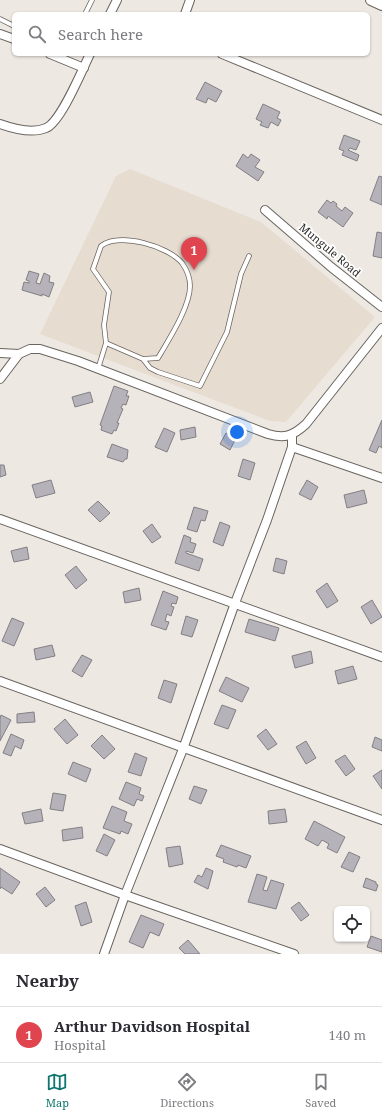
<!DOCTYPE html>
<html lang="en">
<head>
<meta charset="utf-8">
<style>
  body { margin:0; font-family:"Noto Serif",serif; background:#f7f7f7; color:#2b2b33 }
  .controls { position:absolute; right:12px; bottom:12px; display:grid; overflow:hidden; border-radius:6px; box-shadow:0 1px 3px #0004 }
  .controls button { width:36px; height:36px; display:grid; place-items:center; padding:0; border:0; border-bottom:1px solid #e1e1e2; background:#fff; color:#2b2b33; font:20px sans-serif }
  .you { position:absolute; left:237px; top:432px; width:14px; height:14px; margin:-10px; border:3px solid #fff; border-radius:50%; background:#1a73e8; box-shadow:0 0 0 6px #1a73e833 }
  .badge { display:grid; place-items:center; width:26px; height:26px; border-radius:50%; background:#0f766e; color:#fff; font-size:13px; font-weight:700 }
  .pin { position:absolute; translate:-50% -33px; filter:drop-shadow(0 1px 2px #0008) }
  .pin::after { content:''; position:absolute; top:21px; width:14px; height:12px; background:inherit; clip-path:polygon(0 0,100% 0,50% 100%) }
  .list { margin:0; padding:0; list-style:none }
  h2 { display:flex; justify-content:space-between; align-items:center; height:52px; margin:0; padding:0 16px; font-size:17px }
  h2 small { font-size:13px; font-weight:400; color:#7c7c81 }
  .list li { display:grid; grid-template-columns:26px 1fr auto; gap:12px; align-items:center; box-sizing:border-box; height:56px; padding:0 16px; border-top:1px solid #e1e1e2 }
  .list b { display:block; font-size:15px; white-space:nowrap }
  .list p { margin:0; font-size:13px; white-space:nowrap; color:#7c7c81 }
  .list em { font-size:13px; font-style:normal; color:#7c7c81 }
  .icon { flex:none; width:22px; height:22px; fill:none; stroke:currentColor; stroke-width:2; stroke-linecap:round; stroke-linejoin:round }
  .map { position:relative; flex:none; width:382px; height:954px; overflow:hidden }
  .search { position:absolute; background:#fff; box-shadow:0 1px 3px #0004; left:12px; right:12px; top:12px; height:44px; display:flex; align-items:center; gap:10px; box-sizing:border-box; padding:0 14px; border-radius:6px; color:#7c7c81; font-size:15px }
  .sheet { height:108px; background:#fff }
  nav { display:flex; justify-content:space-around; align-items:center; box-sizing:border-box; height:56px; border-top:1px solid #e1e1e2; background:#fff; font-size:11px; color:#7c7c81 }
  nav a { display:grid; justify-items:center; gap:2px }
  nav .on { color:#0f766e }
  .map>svg:first-child { display:block }
  .built { fill:#e7dcd0 }
  .building { fill:#b6b2b9; stroke:#827f85 }
  .lines { fill:none; stroke-linecap:round; stroke-linejoin:round }
  .service-casing { stroke:#69645f; stroke-width:5.5 }
  .minor-casing { stroke:#69645f; stroke-width:10 }
  .tertiary-casing { stroke:#69645f; stroke-width:12 }
  .service { stroke:#fff; stroke-width:4 }
  .minor { stroke:#fff; stroke-width:8 }
  .tertiary { stroke:#fff; stroke-width:10 }
  .labels { text-anchor:middle; stroke-width:3.5; stroke-linejoin:round; paint-order:stroke }
  .street-label { font-size:11px; fill:#2d2b29; stroke:#fff }
</style>
</head>
<body>
<div class="map">
<svg width="382" height="954" viewBox="0 0 382 954">
  <rect width="100%" height="100%" fill="#eee8e2"/>
  <path class="built" d="M130,169L261,222L375,317L286,422L270,421L40,334L116,176Z"/>
  <path class="building" d="M205,82L222,91L216,102L208,98L206,103L196,99Z
    M263,104L280,112L277,118L281,120L278,126L271,122L268,128L260,125L262,122L256,119Z
    M344,135L360,141L356,150L350,148L348,150L359,155L357,161L342,155L344,151L339,149Z
    M243,154L248,158L251,154L260,160L255,167L264,172L258,181L236,166Z
    M379,176L382,177V205L370,200Z
    M327,200L331,203L333,201L337,204L336,206L342,211L345,207L353,213L343,227L328,216L327,219L318,212Z
    M377,232L382,233V258L373,256Z
    M29,271L39,274L36,283L40,284L44,273L50,276L49,282L54,283L49,297L42,294V296L22,290L24,282L29,283V281L26,280Z
    M114,386L128,391L126,396H129L126,405L123,404L121,408L123,409L117,423H119L116,431L114,430L112,434L101,430L102,426L100,425Z
    M90,392L93,402L75,407L72,397Z
    M382,420V448L379,446L376,453L369,450Z
    M195,427L196,437L181,440L180,430Z
    M164,428L175,433L167,452L155,447Z
    M226,433L236,438L230,450L220,444Z
    M112,444L128,450L127,459H125L123,462L107,457Z
    M243,459L255,463L250,480L238,476Z
    M0,465H4L6,475L0,477Z
    M51,480L55,493L36,498L32,485Z
    M307,480L318,487L311,500L299,494Z
    M364,490L367,503L347,508L344,495Z
    M98,501L110,513L100,522L88,510Z
    M194,507L208,511L205,521L201,520L197,532L187,529Z
    M220,522L230,526L223,546L213,542Z
    M152,524L161,537L152,543L143,531Z
    M184,535L191,538L190,542L196,544L193,553L186,551V553L203,559L199,571L175,563Z
    M27,547L29,559L14,562L11,551Z
    M276,558L287,561L284,574L273,571Z
    M76,566L87,580L76,589L65,575Z
    M327,583L338,601L327,608L316,591Z
    M139,588L141,600L125,603L123,592Z
    M163,591L178,597L176,604L172,603L171,606L174,607L171,616L167,614L165,621L169,622L166,630L151,625Z
    M372,600L382,617L371,624L361,607Z
    M186,616L198,620L192,637L181,634Z
    M12,618L24,623L14,646L2,641Z
    M249,619L279,628L275,641L245,632Z
    M52,645L55,656L36,660L34,649Z
    M311,651L313,663L295,668L292,656Z
    M82,655L92,660L82,677L72,671Z
    M353,666L357,679L338,684L335,671Z
    M226,677L249,688L242,702L219,691Z
    M164,680L177,684L171,703L158,698Z
    M222,705L236,710L228,729L214,724Z
    M34,712L35,722L17,723V714Z
    M1,715L11,720L0,741V718Z
    M65,719L78,735L67,744L54,729Z
    M266,729L277,744L268,750L257,736Z
    M11,734L24,740L21,749L15,746L11,756L3,753Z
    M102,735L115,749L104,759L91,746Z
    M375,737L382,740V751L372,747Z
    M306,741L316,758L306,764L296,747Z
    M135,753L147,758L141,776L128,772Z
    M345,755L355,769L346,776L335,761Z
    M73,762L91,769L86,782L68,774Z
    M382,770V789L373,776Z
    M126,782L141,788L139,794L144,796L142,801L137,799L134,806L119,799Z
    M194,786L207,790L201,804L189,799Z
    M53,793L66,795L63,811L50,809Z
    M112,806L127,812L124,821L132,824L128,834L121,831L120,834L103,828Z
    M41,809L43,821L25,824L22,813Z
    M285,809L287,822L269,824L268,811Z
    M314,821L345,837L337,853L327,848L329,844L322,840L318,846L305,839Z
    M82,827L83,838L63,841L62,830Z
    M104,834L115,840L107,856L96,851Z
    M221,845L251,856L246,868L238,865L237,867L223,862L224,859L216,856Z
    M180,846L183,864L169,867L166,848Z
    M349,852L360,857L353,872L341,867Z
    M0,868L20,882L12,894L1,887L0,889Z
    M206,868L213,871L208,889L194,882L198,875L202,877Z
    M257,874L267,877L263,890L267,891L271,880L284,884L276,909L248,902Z
    M366,878L376,882V884L378,885L376,891L363,887Z
    M45,887L55,900L46,907L36,894Z
    M86,902L92,922L81,926L75,906Z
    M299,902L309,915L301,921L291,908Z
    M141,915L164,924L159,936L150,932L143,948L129,942Z
    M371,936L382,940V952L367,947Z
    M188,940L200,954H185L179,948Z"/>
  <g class="lines">
    <defs>
      <path id="service" d="M85,14L92,0
        M0,19L14,26
        M106,343L143,359L150,368L158,372L200,386L227,332L241,274L249,256
        M98,369L106,343L104,325L109,292L93,269L101,246C120,232 168,246 182,263C187,270 190,278 190,286C190,306 171,336 161,353L158,358L143,359"/>
      <path id="minor" d="M110,14L117,0
        M185,14L190,0
        M0,34L14,39
        M50,54L84,68
        M222,54L382,120
        M0,124C14,129 32,134 46,128C61,122 82,70 90,54
        M265,210L331,267L382,307
        M0,353L19,354
        M0,379L19,354L30,349H40L78,361L268,434C284,439 293,436 306,424L382,328
        M292,447L382,478
        M0,519L382,657
        M0,681L382,820
        M0,849L125,895L294,954
        M104,954L125,895L183,749L235,603L267,520L292,447V435"/>
      <path id="tertiary" d="M371,0L382,5"/>
    </defs>
    <use href="#service" class="service-casing"/>
    <use href="#minor" class="minor-casing"/>
    <use href="#tertiary" class="tertiary-casing"/>
    <use href="#service" class="service"/>
    <use href="#minor" class="minor"/>
    <use href="#tertiary" class="tertiary"/>
  </g>
  <g class="labels">
    <g class="street-label">
      <text transform="translate(330 250) rotate(40)" y="4">Mungule Road</text>
    </g>
  </g>
</svg>
<div class="controls">
<button><svg class="icon" aria-label="locate" viewBox="0 0 24 24"><circle cx="12" cy="12" r="6"/><path d="M12 2v4M12 18v4M2 12h4M18 12h4"/></svg></button>
</div>
<div class="you"></div>
<div class="pin badge" style="left:194px;top:270px;background:#e0444e">1</div>
<div class="search"><svg class="icon" aria-label="search" viewBox="0 0 24 24"><circle cx="10" cy="10" r="6"/><path d="M15 15l6 6"/></svg>Search here</div>
</div>
<section class="sheet">
<h2>Nearby<small></small></h2>
<ul class="list">
<li><span class="badge" style="background:#e0444e">1</span><div><b>Arthur Davidson Hospital</b><p>Hospital</p></div><em>140 m</em></li>
</ul>
</section>
<nav>
<a class="on"><svg class="icon" aria-label="map" viewBox="0 0 24 24"><path d="M3 6l6-2 6 2 6-2v14l-6 2-6-2-6 2zM9 4v14M15 6v14"/></svg>Map</a>
<a><svg class="icon" aria-label="directions" viewBox="0 0 24 24"><path d="M12 3l9 9-9 9-9-9zM9 14v-3h6M13 9l2 2-2 2"/></svg>Directions</a>
<a><svg class="icon" aria-label="saved" viewBox="0 0 24 24"><path d="M7 4h10v16l-5-4-5 4z"/></svg>Saved</a>
</nav>
</body>
</html>
